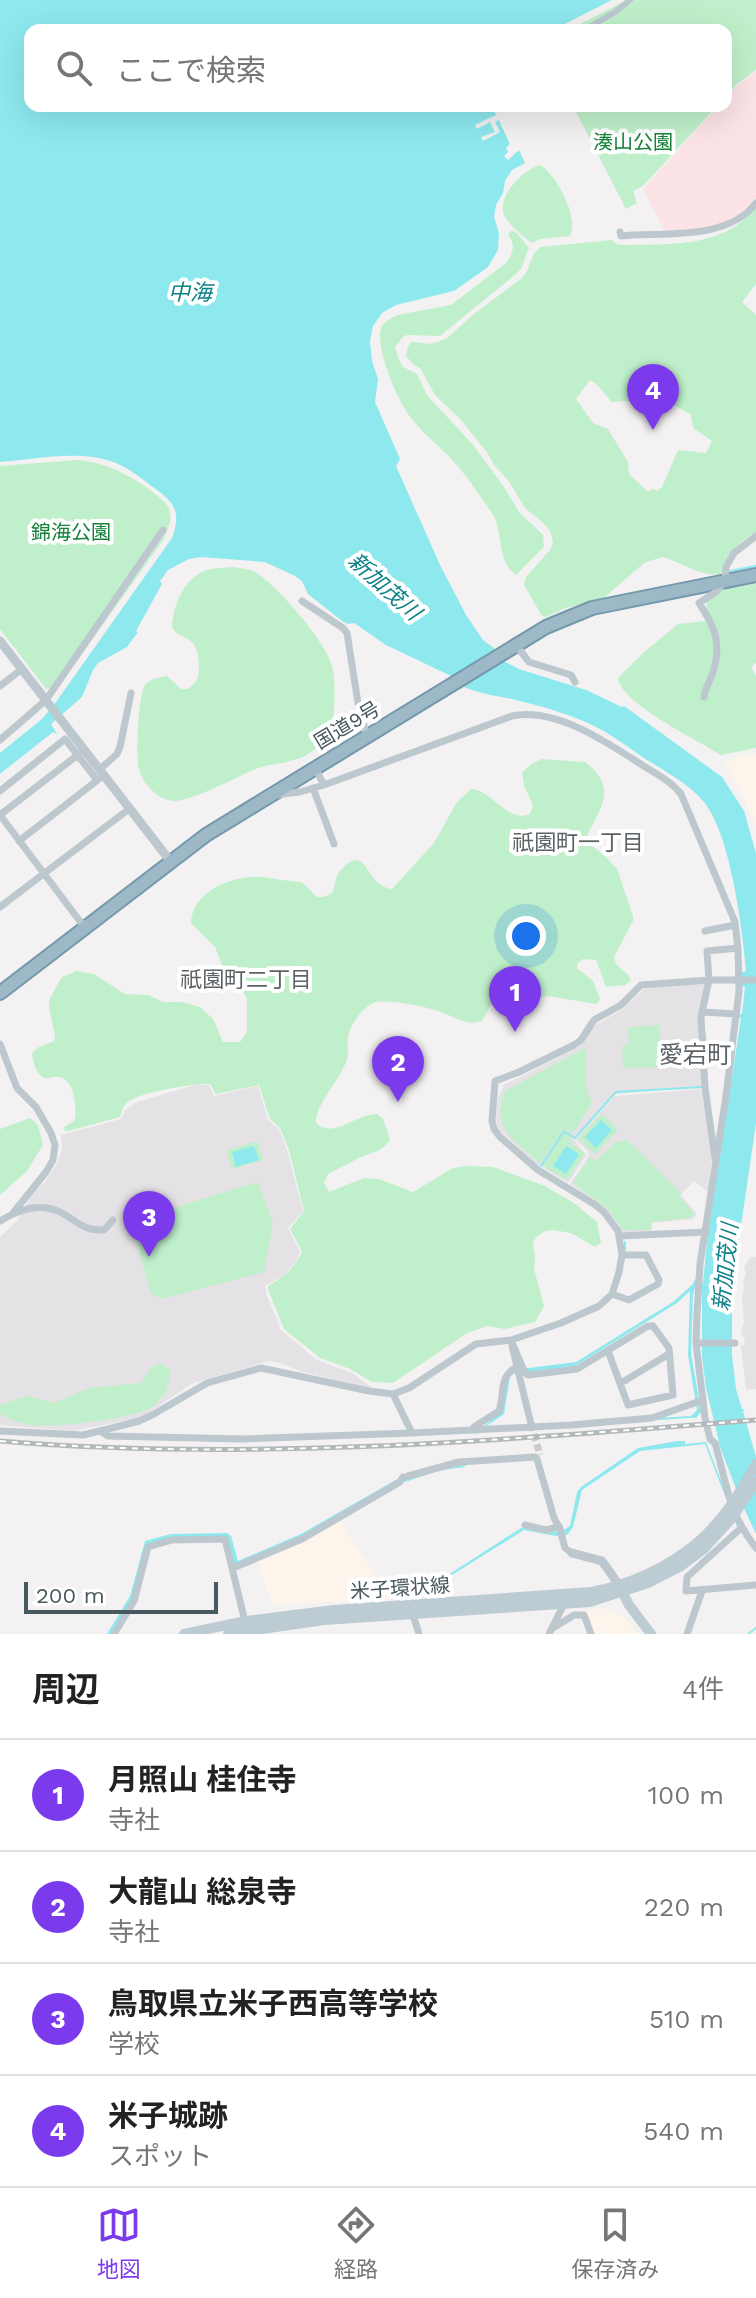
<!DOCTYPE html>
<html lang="ja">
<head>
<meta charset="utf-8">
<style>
  body { margin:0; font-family:"Work Sans","Noto Sans JP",sans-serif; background:#f6f6f6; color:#222 }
  .scale { position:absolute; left:24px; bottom:20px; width:194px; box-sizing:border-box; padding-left:8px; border:4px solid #48585f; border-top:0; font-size:22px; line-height:28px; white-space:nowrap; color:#48585f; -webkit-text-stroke:6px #fff; paint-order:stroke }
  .you { position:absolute; left:526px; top:936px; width:28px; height:28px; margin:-20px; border:6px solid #fff; border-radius:50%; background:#1a73e8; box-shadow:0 0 0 12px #1a73e833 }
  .badge { display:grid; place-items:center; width:52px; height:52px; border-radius:50%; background:#7c3aed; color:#fff; font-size:26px; font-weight:700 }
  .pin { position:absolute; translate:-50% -66px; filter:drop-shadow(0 2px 4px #0008) }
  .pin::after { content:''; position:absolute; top:42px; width:28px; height:24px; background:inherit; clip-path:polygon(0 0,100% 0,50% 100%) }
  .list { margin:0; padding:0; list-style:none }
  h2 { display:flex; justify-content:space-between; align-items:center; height:104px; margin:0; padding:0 32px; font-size:34px }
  h2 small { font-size:26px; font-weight:400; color:#767676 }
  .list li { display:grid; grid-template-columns:52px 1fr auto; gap:24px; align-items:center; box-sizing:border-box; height:112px; padding:0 32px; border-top:2px solid #e0e0e0 }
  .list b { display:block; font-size:30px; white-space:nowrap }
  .list p { margin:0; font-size:26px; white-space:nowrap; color:#767676 }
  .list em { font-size:26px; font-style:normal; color:#767676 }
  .icon { flex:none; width:44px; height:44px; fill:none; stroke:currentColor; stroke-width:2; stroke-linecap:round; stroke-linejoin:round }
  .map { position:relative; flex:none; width:756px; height:1634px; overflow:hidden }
  .search { position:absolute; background:#fff; box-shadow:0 8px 32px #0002; left:24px; right:24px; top:24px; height:88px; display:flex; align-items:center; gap:20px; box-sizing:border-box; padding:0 28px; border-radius:16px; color:#767676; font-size:30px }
  .sheet { height:552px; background:#fff }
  nav { display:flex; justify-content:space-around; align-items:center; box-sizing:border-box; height:112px; border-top:2px solid #e0e0e0; background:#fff; font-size:22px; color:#767676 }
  nav a { display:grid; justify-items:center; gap:4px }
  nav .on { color:#7c3aed }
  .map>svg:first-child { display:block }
  .commercial { fill:#fdf5ec }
  .education { fill:#e4e2e4 }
  .medical { fill:#fce3e5 }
  .green { fill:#c0f0cb; fill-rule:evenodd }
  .water { fill:#8de9ee }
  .pier { fill:#f3f1f1 }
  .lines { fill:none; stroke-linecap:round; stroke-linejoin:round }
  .stream { stroke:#8de9ee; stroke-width:2 }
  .minor-tunnel { stroke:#c8cbcc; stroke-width:7; stroke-dasharray:7 3.5; stroke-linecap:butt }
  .trunk-casing { stroke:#7498ac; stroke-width:16 }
  .pedestrian { stroke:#bcc8ce; stroke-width:6 }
  .minor { stroke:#bcc8ce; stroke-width:7 }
  .tertiary { stroke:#bcc8ce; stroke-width:9 }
  .secondary { stroke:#bdcbd3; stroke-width:10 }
  .trunk { stroke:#9db9c8; stroke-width:12 }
  .rail-casing { stroke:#b3b8bb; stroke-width:5 }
  .rail { stroke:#fff; stroke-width:2; stroke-dasharray:6; stroke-linecap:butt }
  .secondary-bridge { stroke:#bdcbd3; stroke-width:10 }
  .labels { text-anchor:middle; stroke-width:8; stroke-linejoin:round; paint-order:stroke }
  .park-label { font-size:20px; fill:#16833b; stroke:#fff }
  .street-label { font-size:20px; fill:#48585f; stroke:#fff }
  .water-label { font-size:22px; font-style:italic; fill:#0c8288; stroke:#fff }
  .neighbourhood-label { font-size:22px; fill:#5d6366; stroke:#fff }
  .quarter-label { font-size:24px; fill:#5d6366; stroke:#fff }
</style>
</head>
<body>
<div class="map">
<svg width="756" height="1634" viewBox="0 0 756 1634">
  <rect width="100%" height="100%" fill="#f3f1f1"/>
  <path class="commercial" d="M756,754V826L738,786L724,764L741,755Z
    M339,1520L391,1599L273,1605L256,1561Z
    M602,1608L624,1617L638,1634H594L585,1611Z"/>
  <path class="education" d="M705,982L700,1020L701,1087L614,1094L574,1140L587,1155L568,1183L534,1162L498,1129L496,1119L498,1098L504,1085L580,1046L594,1026L624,1008L644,989Z
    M195,1085H209L214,1096L258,1086L268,1120L279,1129L287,1150L303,1211L288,1228L300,1251L296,1262L284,1275L265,1286L266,1293L281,1330L317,1360L352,1373L374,1389L303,1372L280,1363L269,1361L191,1384L153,1410L137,1418L74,1431L0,1425V1237L18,1220L32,1193L43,1184L57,1164L62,1148L61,1135L121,1119L125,1110L137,1102Z
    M701,1089L712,1161L708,1192L694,1181L681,1195L697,1214L692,1219L652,1223V1231L621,1233L618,1224L606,1210L570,1184L588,1157V1151L575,1140L615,1096Z
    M750,1257H756V1389L746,1390L741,1346L744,1345L745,1341L741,1332L744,1323L742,1298L744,1290L743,1281L746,1274L744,1268Z"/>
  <path class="medical" d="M756,72V199L741,215L730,221L705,228L665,231L643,189L719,106H726V99L739,84Z"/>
  <path class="green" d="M627,0H756V70L738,83L726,96V30H568Z
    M573,106H717L643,186L633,191L637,203L626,209Z
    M540,165C556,173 580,219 570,236L540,239L532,243C524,237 508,224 504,215C497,196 523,169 540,165Z
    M756,207V284L742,302L756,315V533C737,542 728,555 721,574C698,577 683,562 662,557L644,563L605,597L563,609L546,617L542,616L524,585L526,577L550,550L553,542L550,531L542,522L525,508L508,480L495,466L486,451L460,419L435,395L420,368L414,365L406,356L408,346L412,342L431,344L446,339L474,314L522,278C531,269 530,253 541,247L612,240L616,244L624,245C670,244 725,248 756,207ZM655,378L669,385L667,401L691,415L693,428L712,441L706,453L678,450L662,487L657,491L652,489L648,492L629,474L628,462L608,429L593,423L576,399L590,380L596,384L612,402L645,400L647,398L644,391Z
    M511,230L517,233L529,248L521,269L516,274L440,336L407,335L403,337L395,347L398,357L403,367L417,374L427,395L474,446L504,487L519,512L543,535L544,547L516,575C497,562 503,535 494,516C481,498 469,478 454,462C440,446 423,434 411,418C398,402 373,345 382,326C385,321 392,318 397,315L451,305L506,263C513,253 516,245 508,235Z
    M77,460C112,463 139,480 165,502C175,516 169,525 164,539L54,693L165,534L158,530L156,538L50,688L46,689L0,629V466Z
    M231,567C239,568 247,568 255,572C276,584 324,640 331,663C337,680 334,713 332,732C323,744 309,756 294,760C282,764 270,764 258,768C239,776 191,802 173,801C157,799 143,784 139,769C135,760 139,692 145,685C150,679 159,677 167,676L181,689H188C191,686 195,683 197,679C201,671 199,649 192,642C184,635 177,637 172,627C173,606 183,580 204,571C212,568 222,568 231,567Z
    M756,584V663L751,667L756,676V748L721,755C698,740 621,704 618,678L642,654L678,624L705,621L707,602L722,590Z
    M542,759L585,762C621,790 598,809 585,840L607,858L617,869L633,916V921L614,957C615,968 627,970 631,980L625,985L606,987L596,960L583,959L577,964V968L593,981L600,999L597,1004L547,996L521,999C514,988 506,959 491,983V1005L482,1021C464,1026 456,1017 441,1012C429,1007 383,998 373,1003C362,1008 350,1025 348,1037C346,1043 349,1050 348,1056C342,1080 317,1099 316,1123C333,1140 357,1113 377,1114L383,1119L390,1139C383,1153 370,1152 357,1159C347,1164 338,1169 328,1174L324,1183L329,1192L364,1178L379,1179L413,1192L453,1168L467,1166L493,1167L545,1186L574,1203L597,1222L601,1243L595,1247L571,1233L553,1230L545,1231L536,1237L533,1243L535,1256L534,1269L544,1306L535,1322L505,1329L487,1326L467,1333L393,1383L372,1382L350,1369L320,1358L284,1329L269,1292L268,1286C283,1277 296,1268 302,1251L290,1229L304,1211L289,1150L280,1128L270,1119L259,1085L216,1094L210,1084C194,1083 143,1092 129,1101C123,1105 122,1111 120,1117L65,1132L64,1127L74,1121C78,1111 74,1078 59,1077C52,1076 48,1081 41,1076C35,1071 33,1060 32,1053L37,1048L54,1041L55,1036L49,1007L50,998L62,977L76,971L94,974L125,994L149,995L163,1002H182L200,1007L213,1019L223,1042H240L247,1032V999L239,983L224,970L215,947L191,923C192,890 235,874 263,877C276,879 288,881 301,882C316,891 312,904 332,893C335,887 335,880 338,874C340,870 344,867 347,864C368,848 366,886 392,889L434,843L457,802L471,789C492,789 507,824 530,814L533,806L524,785L522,773L531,764Z
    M659,1025L662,1067L623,1068L622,1046L629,1044L628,1027Z
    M585,1048L586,1086L592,1103L573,1133L564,1129L540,1163C515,1141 490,1129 505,1091Z
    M602,1114L618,1130L595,1154L578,1139Z
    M30,1118L38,1125L43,1145L27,1171L0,1195V1129Z
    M564,1132L571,1136L569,1139L573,1141L571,1144L585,1153L567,1180L543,1166Z
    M627,1140L681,1193L679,1196L695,1214L690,1218L651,1222V1230H623L608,1209L573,1183L590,1157L596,1161L616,1142Z
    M257,1141L263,1160L232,1169L226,1151Z
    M258,1182L273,1223L264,1272L162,1299L151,1294L131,1221Z
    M161,1363L169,1369C171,1384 165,1398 152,1407C135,1419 52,1428 29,1425C19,1423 9,1418 0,1414V1405L26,1396L54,1403L89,1388L141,1383L152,1367Z"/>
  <path class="water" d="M0,0H612L553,30H30V106H492L496,114L500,113L502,118L499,120L510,144L506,148L508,152L504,156L508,160L519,150L525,163L512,170L505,181L503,193L496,205L494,217L499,233L498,250L488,267L454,291L396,305L382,313L373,326L370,341L372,361L378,379L375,402L400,459L396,466L440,565L466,615L483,640L495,649L504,661L519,669L586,690L622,707L624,706L722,777L744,811L756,853V1123L732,1287V1355L736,1389L742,1409L745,1410L743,1411L756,1457V1534L741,1502L719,1444L717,1443L719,1442L706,1388L702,1356V1286L695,1287L693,1295L691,1353L701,1412L696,1418H689L697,1410L688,1355L690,1291L677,1303L575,1366L513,1374L510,1377L504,1414L485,1427L480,1433L475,1434L502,1411L507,1375L513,1370L576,1362L673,1302L693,1284L695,1279L703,1283L708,1232L741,1018L738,1017L739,1014H742L745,987L742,986V972L746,971C743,931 730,831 703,801C688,783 664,771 644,758C624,744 604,729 581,720C559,711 534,704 511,699C493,695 481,694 464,687L461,689L451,676L386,645L354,623L348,624L342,621L308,594L302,581L295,576L265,562L201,557L189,559L168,570L160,581L162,584L136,631L138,632L127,647L98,663L93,670L82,697L51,724L57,734L53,732L0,774V753L42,719L56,702L172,538C182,511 174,502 153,487C141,478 130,469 116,463C80,449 37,459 0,462Z
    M601,1120L612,1130L596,1148L585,1137Z
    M254,1146L259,1160L236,1167L232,1152Z
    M566,1146L579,1154L566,1174L553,1166Z
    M677,1441H685V1444L706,1442L738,1525L737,1527L705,1444L640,1451L582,1490L573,1527L567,1535L556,1536L524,1530L418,1596L417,1595L521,1528C539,1528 555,1538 570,1526L577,1492L581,1487L638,1448Z
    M467,1464L464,1467L437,1471L405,1482L399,1481L301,1538L235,1566L226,1537L146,1545L132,1601L112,1634H107L130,1596L145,1541L171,1534L227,1533L231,1536L238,1561L301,1534L399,1478Z"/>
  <path class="pier" d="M492,106H496L498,109L514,143L509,152L507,148L510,144L499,120L495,122L500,132L483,141L481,137L495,132L490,122L477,129L475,125L496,115Z
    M354,623L386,646L443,673L440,676L384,649L353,627L351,628Z"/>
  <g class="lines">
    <path class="stream" d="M730,571L756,566
      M705,1035L706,1052
      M541,1166L564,1131L575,1138L616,1092L702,1087
      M625,1242V1250
      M659,1419L689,1417
      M748,1634L756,1628"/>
    <path class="minor-tunnel" d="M531,1424L540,1455"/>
    <defs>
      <path id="trunk" d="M0,993L206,835L546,627L592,608L756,575"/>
    </defs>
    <use href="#trunk" class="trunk-casing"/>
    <path class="pedestrian" d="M584,30L615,12L630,0"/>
    <path class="minor" d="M620,232L621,236C662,232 728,241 756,203
      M302,601L343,628L347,633L358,703L367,737
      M516,645L529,662L571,675L575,682
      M0,686L22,669
      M704,697C705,689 710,681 713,672C722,643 715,627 699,603L716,592L725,581L726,567L734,553L756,536
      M0,740L46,700L163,530
      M99,770L117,754L120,747L131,693
      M324,785L512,716C555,707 607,742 642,765C655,773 671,781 681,794L735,922L738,949L739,991L726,1096L700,1264L697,1314L696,1343L705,1418L710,1439L715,1443C727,1485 728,1512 756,1548
      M313,788L334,844
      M0,791L65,739L97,780
      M274,795L300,792L324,785L315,768
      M0,815L85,928
      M0,815L79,754
      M19,841L99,779
      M0,907L129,809
      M705,931L735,925
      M702,1012L736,1014
      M0,1044L17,1088L36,1107L51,1133L55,1145L53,1160L46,1172L13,1213
      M715,1158L705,1088L701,1017L709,980L707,951L738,948
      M0,1221C19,1209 41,1202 62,1213C79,1222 83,1231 104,1230L113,1220
      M619,1236L706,1232
      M612,1294L629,1300L658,1284L659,1280L646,1255H622
      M511,1340L525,1373L528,1375L577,1369L648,1326H653L669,1348L673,1395L628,1405L608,1351
      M696,1343H735
      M512,1346L531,1424
      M621,1383L669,1354
      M474,1427L499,1411C505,1394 498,1376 517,1367
      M0,1431L83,1435L112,1428L139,1421L154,1414L207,1383L261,1368L369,1391L393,1394L409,1388L476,1344L511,1340L561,1323L599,1306L612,1294L619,1272L622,1255L618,1231L604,1212L594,1204L538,1170L500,1137L494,1129L492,1121L495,1081L519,1072L574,1045L581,1040L594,1020L621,1005L641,985L709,980H756
      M100,1431L108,1436L242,1439L412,1433L393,1394
      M412,1433L571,1425L652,1418L703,1400
      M408,1476L459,1462L535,1457L537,1459L554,1518L560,1529
      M525,1525L546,1530L557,1527
      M559,1526L565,1548L572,1553
      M741,1528L687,1577L686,1591L756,1585
      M233,1568L302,1539L400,1482L403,1477
      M412,1612L419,1634
      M553,1628L574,1615H584L591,1634
      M114,1634L134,1601L148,1547L172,1540L225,1539L248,1634
      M549,1634L564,1604
      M687,1634L702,1591"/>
    <path class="tertiary" d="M0,641L171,862
      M572,1553L602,1561L619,1585"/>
    <path class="secondary" d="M620,1587L629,1605L651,1634
      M184,1634L246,1621L334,1610L591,1592C630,1585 668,1567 698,1542
      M228,1634L324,1620L590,1602L648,1583L681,1566L704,1549"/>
    <use href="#trunk" class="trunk"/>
    <defs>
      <path id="rail" d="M0,1441C252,1462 505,1440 756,1420"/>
    </defs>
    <use href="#rail" class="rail-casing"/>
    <use href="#rail" class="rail"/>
    <path class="secondary-bridge" d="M698,1542C723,1520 740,1493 756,1464
      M704,1549L732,1518L756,1482"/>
  </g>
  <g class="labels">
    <g class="park-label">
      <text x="633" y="149">湊山公園</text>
      <text x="71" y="539">錦海公園</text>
    </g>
    <g class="street-label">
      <text transform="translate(347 725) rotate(-31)" y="7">国道9号</text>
      <text transform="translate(400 1588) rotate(-4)" y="7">米子環状線</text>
    </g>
    <g class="water-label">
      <text x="190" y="300">中海</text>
      <text transform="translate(385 586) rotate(42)" y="8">新加茂川</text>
      <text transform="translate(725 1267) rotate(-84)" y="8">新加茂川</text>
    </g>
    <g class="neighbourhood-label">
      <text x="578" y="850">祇園町一丁目</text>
      <text x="246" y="987">祇園町二丁目</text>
    </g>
    <g class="quarter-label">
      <text x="695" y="1063">愛宕町</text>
    </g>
  </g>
</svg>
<div class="scale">200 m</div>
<div class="you"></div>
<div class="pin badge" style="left:515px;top:1032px">1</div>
<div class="pin badge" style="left:398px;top:1102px">2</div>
<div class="pin badge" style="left:149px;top:1257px">3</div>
<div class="pin badge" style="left:653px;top:430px">4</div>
<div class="search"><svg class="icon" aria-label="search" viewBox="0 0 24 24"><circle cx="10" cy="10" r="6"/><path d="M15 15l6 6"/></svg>ここで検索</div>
</div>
<section class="sheet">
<h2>周辺<small>4件</small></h2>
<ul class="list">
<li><span class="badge">1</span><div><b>月照山 桂住寺</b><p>寺社</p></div><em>100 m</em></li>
<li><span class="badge">2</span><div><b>大龍山 総泉寺</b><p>寺社</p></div><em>220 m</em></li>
<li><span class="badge">3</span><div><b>鳥取県立米子西高等学校</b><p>学校</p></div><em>510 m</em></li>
<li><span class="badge">4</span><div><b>米子城跡</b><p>スポット</p></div><em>540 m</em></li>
</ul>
</section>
<nav>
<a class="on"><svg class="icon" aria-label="map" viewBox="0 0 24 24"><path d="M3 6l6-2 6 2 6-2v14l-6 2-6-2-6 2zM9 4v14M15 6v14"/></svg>地図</a>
<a><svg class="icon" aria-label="directions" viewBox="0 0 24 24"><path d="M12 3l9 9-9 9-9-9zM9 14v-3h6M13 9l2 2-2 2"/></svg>経路</a>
<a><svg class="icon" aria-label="saved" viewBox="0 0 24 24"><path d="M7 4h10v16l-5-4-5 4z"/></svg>保存済み</a>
</nav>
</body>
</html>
